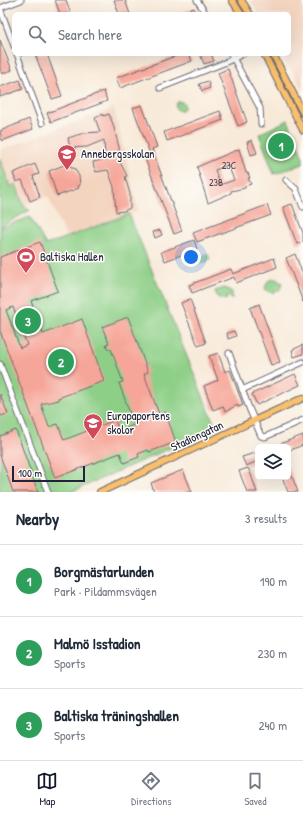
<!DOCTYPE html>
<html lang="en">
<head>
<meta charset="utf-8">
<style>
  body { margin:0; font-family:"Patrick Hand",sans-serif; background:#f6f6f7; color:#1f2937 }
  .controls { position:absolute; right:12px; bottom:12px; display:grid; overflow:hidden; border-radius:6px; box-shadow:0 4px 16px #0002 }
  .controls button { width:36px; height:36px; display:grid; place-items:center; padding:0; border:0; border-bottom:1px solid #e0e1e3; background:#fff; color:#1f2937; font:20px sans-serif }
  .scale { position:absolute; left:12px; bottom:10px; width:73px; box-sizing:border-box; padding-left:4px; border:2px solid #22223b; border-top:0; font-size:11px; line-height:14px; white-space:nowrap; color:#22223b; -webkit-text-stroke:3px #fdfcf7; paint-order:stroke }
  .you { position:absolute; left:191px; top:257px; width:14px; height:14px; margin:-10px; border:3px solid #fff; border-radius:50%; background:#1a73e8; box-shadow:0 0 0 6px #1a73e833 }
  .badge { display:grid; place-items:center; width:26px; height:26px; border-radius:50%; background:#111827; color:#fff; font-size:13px; font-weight:700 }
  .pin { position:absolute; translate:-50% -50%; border:2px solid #fff; box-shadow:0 1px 4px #0006 }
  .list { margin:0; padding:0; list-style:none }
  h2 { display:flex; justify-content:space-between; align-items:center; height:52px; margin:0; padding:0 16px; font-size:17px }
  h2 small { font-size:13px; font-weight:400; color:#747a83 }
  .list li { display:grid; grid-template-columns:26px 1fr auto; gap:12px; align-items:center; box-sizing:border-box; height:72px; padding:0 16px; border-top:1px solid #e0e1e3 }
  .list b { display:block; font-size:15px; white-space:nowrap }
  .list p { margin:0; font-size:13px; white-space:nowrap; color:#747a83 }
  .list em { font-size:13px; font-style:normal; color:#747a83 }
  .icon { flex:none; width:22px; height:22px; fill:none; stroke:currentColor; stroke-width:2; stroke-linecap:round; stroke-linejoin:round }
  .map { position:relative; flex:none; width:303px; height:492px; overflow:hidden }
  .search { position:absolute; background:#fff; box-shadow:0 4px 16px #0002; left:12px; right:12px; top:12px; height:44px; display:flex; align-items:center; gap:10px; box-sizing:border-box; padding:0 14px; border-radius:6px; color:#747a83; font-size:15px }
  .sheet { height:268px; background:#fff }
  nav { display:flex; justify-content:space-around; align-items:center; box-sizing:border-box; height:56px; border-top:1px solid #e0e1e3; background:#fff; font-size:11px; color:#747a83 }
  nav a { display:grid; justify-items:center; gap:2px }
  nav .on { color:#111827 }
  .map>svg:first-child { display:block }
  .built { fill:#f3d4bf }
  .green { fill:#8ecf87; stroke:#587861 }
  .building { fill:#f6a698; fill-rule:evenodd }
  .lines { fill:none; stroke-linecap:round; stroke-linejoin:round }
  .minor-casing { stroke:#6d6872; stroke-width:7 }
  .major-casing { stroke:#6d6872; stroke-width:8 }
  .minor { stroke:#fff; stroke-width:5 }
  .major { stroke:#f8bf6c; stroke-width:6 }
  .labels { text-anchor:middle; stroke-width:3; stroke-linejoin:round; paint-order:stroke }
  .number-label { font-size:10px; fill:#574352 }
  .poi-label { font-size:12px; fill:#22223b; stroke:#fdfcf7; text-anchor:start }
  .street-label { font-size:12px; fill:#22223b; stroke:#fdfcf7 }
</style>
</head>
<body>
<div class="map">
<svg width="303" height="492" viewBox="0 0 303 492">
  <rect width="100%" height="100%" fill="#fdfcf7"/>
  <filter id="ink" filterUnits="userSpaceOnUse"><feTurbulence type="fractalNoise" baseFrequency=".025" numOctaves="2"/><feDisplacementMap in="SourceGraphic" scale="8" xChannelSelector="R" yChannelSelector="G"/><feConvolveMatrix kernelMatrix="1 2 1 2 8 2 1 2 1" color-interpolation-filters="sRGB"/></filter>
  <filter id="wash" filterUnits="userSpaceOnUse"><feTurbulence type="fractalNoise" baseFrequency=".012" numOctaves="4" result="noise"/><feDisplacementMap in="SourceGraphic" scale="16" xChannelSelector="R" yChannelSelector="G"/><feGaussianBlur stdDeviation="0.9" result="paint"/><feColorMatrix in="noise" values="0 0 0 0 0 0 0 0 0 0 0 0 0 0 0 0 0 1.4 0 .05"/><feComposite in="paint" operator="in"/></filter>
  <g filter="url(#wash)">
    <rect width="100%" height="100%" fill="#f8ead9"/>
    <path class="built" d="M250,0H303V90L282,54H289V14H259Z
      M114,108L138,211L66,238L48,196L23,205L16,185L10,187L0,158V150Z"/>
    <path class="green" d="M175.5 106a4.5 4.5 0 1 1 9 0a4.5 4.5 0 1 1-9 0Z
      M288,120L303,158V164L274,174L259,134Z
      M0,158L10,187L16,184L23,205L30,210L0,227Z
      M129,214L216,428L71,492H63L57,489L49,492H0V228L30,217L46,245Z
      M198,254L201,256L208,254L210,260L197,265L194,256Z
      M272,279H276L282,283L280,290L273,293L267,291L265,288L268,281Z
      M225,288L232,292V300L228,295L226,300L217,297L215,291Z"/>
    <g id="blocks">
      <path class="building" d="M55,0H66L71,14H60Z
        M114,0H125L130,14H119Z
        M194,8L197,14H178Z
        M0,40L12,70L2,74L0,69Z
        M35,54H47L62,96L52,99Z
        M181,54H189L192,61L120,88L116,78Z
        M200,54H211L214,61L204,64Z
        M228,69L247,122L238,126L218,73Z
        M20,80L23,89L0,97V87Z
        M208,81L210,88L202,91L199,84Z
        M104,91L107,101L51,122L47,113Z
        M142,105L157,147L152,149L182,231L174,234L144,156L150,154L133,108Z
        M220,111L223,120L167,141L164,132Z
        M103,114V116L109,114L113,124L119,147L120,162L127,176L125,177L130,194V208L124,211L116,212L114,187L108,170L96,172L94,167L93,162L105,159L104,140L87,147L70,148L68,138L84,133L100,132L95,118Z
        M29,119L33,129L2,141L0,131Z
        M252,140L257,153L251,155L247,142Z
        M239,149L246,173H248L250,178H248L251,184L245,186V188L231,191V193L208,203L197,167ZM228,165L234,180L220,185L215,170Z
        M69,163L71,168H74L79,176L80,185L78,186L79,188L57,196L49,171Z
        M35,164L39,174L33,176L40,197L30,201L22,180L16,182L13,173Z
        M292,204L303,233V242L297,244L283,207Z
        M267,205L271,215L197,242L193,233Z
        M160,230L162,235L155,238L153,232Z
        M194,240L197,249L165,261L161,252Z
        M40,242L58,291L31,301L43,334L82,319L104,381L58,398L59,400L41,404L49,427L58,424L64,440L115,420L120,434L128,431L126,428L134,425L119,383L123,382L111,349H108L106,344L109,343L102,327L128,317L148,372L144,374L159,414L165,412L176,442L149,452L148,450L138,454L139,457L124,463L120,453L55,478L0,331V257ZM13,307L27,345L20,348L6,310Z
        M295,254L303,275V302L286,258Z
        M274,258L277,267L236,283L234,277L192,293L189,285L231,269L233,274Z
        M190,299L206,343L198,346L181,303Z
        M259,304L280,362L271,365L250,308Z
        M234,331L236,336L228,339L227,333Z
        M303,345V354L294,357L292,350Z
        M218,353L225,372L230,370L243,405L238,407L237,405L225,412L223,406L213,410L204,386L218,380L209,356Z
        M295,374L300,385L257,405L252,394Z
        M0,394L8,414L0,416Z
        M16,430L38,492H13L0,455V436Z
        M303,435V445L288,451V447H272Z
        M258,452V461L246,466L242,457Z
        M288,466L298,492H288L282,477H288Z
        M248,468L250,472L257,492H247L239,471Z
        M183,470L192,492H154L151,483Z"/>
    </g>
  </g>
  <g filter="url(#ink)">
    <use href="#blocks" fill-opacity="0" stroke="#6d6872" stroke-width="1"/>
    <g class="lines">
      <defs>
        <path id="minor" d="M197,0L206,14
          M14,46L0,8L21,0
          M17,54L42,123
          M231,54L260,108L261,124
          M160,88L224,63L243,54
          M286,180L296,189L303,207
          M229,353L249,408L261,436L265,437L303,420
          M0,364L48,492
          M242,390L303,362"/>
        <path id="major" d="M232,0L241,14
          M241,0L250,14
          M264,54L303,130
          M273,54L303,113
          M100,492L303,398"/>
      </defs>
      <use href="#minor" class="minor-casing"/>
      <use href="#major" class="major-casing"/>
      <use href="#minor" class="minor"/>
      <use href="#major" class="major"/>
    </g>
  </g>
  <defs>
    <symbol id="school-pin" viewBox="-11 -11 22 30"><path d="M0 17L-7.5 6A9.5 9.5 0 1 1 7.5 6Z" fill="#d1495b" stroke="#fdfcf7"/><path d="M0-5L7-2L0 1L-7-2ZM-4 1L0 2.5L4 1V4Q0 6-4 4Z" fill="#fff"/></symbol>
    <symbol id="stadium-pin" viewBox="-11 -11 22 30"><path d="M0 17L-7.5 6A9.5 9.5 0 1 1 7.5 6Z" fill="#d1495b" stroke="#fdfcf7"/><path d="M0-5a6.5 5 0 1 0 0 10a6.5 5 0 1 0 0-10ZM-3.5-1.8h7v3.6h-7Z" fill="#fff"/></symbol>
  </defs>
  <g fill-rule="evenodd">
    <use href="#school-pin" x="56" y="143" width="22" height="30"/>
    <use href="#stadium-pin" x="15" y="246" width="22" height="30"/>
    <use href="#school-pin" x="82" y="412" width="22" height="30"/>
  </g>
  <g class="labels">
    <g class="number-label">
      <text x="229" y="169">23C</text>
      <text x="216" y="186">23B</text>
    </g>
    <g class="poi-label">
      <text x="81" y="158">Annebergsskolan</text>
      <text x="40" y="261">Baltiska Hallen</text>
      <text x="107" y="420">Europaportens<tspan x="107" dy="14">skolor</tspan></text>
    </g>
    <g class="street-label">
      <text transform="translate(197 436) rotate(-25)" y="4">Stadiongatan</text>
    </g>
  </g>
</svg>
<div class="controls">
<button><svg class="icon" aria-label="layers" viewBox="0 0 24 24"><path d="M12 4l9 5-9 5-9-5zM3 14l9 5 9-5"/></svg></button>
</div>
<div class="scale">100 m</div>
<div class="you"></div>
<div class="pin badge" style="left:281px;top:146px;background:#2e9e5b">1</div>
<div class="pin badge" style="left:61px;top:362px;background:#2e9e5b">2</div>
<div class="pin badge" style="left:28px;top:321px;background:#2e9e5b">3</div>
<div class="search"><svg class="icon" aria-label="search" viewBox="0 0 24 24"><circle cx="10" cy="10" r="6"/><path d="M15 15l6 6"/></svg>Search here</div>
</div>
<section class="sheet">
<h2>Nearby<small>3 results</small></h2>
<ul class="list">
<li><span class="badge" style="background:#2e9e5b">1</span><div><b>Borgmästarlunden</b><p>Park · Pildammsvägen</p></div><em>190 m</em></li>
<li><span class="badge" style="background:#2e9e5b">2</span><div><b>Malmö Isstadion</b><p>Sports</p></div><em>230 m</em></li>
<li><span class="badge" style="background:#2e9e5b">3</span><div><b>Baltiska träningshallen</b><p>Sports</p></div><em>240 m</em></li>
</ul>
</section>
<nav>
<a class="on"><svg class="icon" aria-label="map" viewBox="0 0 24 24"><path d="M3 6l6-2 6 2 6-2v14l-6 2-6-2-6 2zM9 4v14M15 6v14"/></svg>Map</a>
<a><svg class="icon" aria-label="directions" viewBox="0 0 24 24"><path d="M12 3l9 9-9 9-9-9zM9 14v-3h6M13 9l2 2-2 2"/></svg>Directions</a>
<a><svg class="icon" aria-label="saved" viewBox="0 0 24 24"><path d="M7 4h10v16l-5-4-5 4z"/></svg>Saved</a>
</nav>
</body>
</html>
